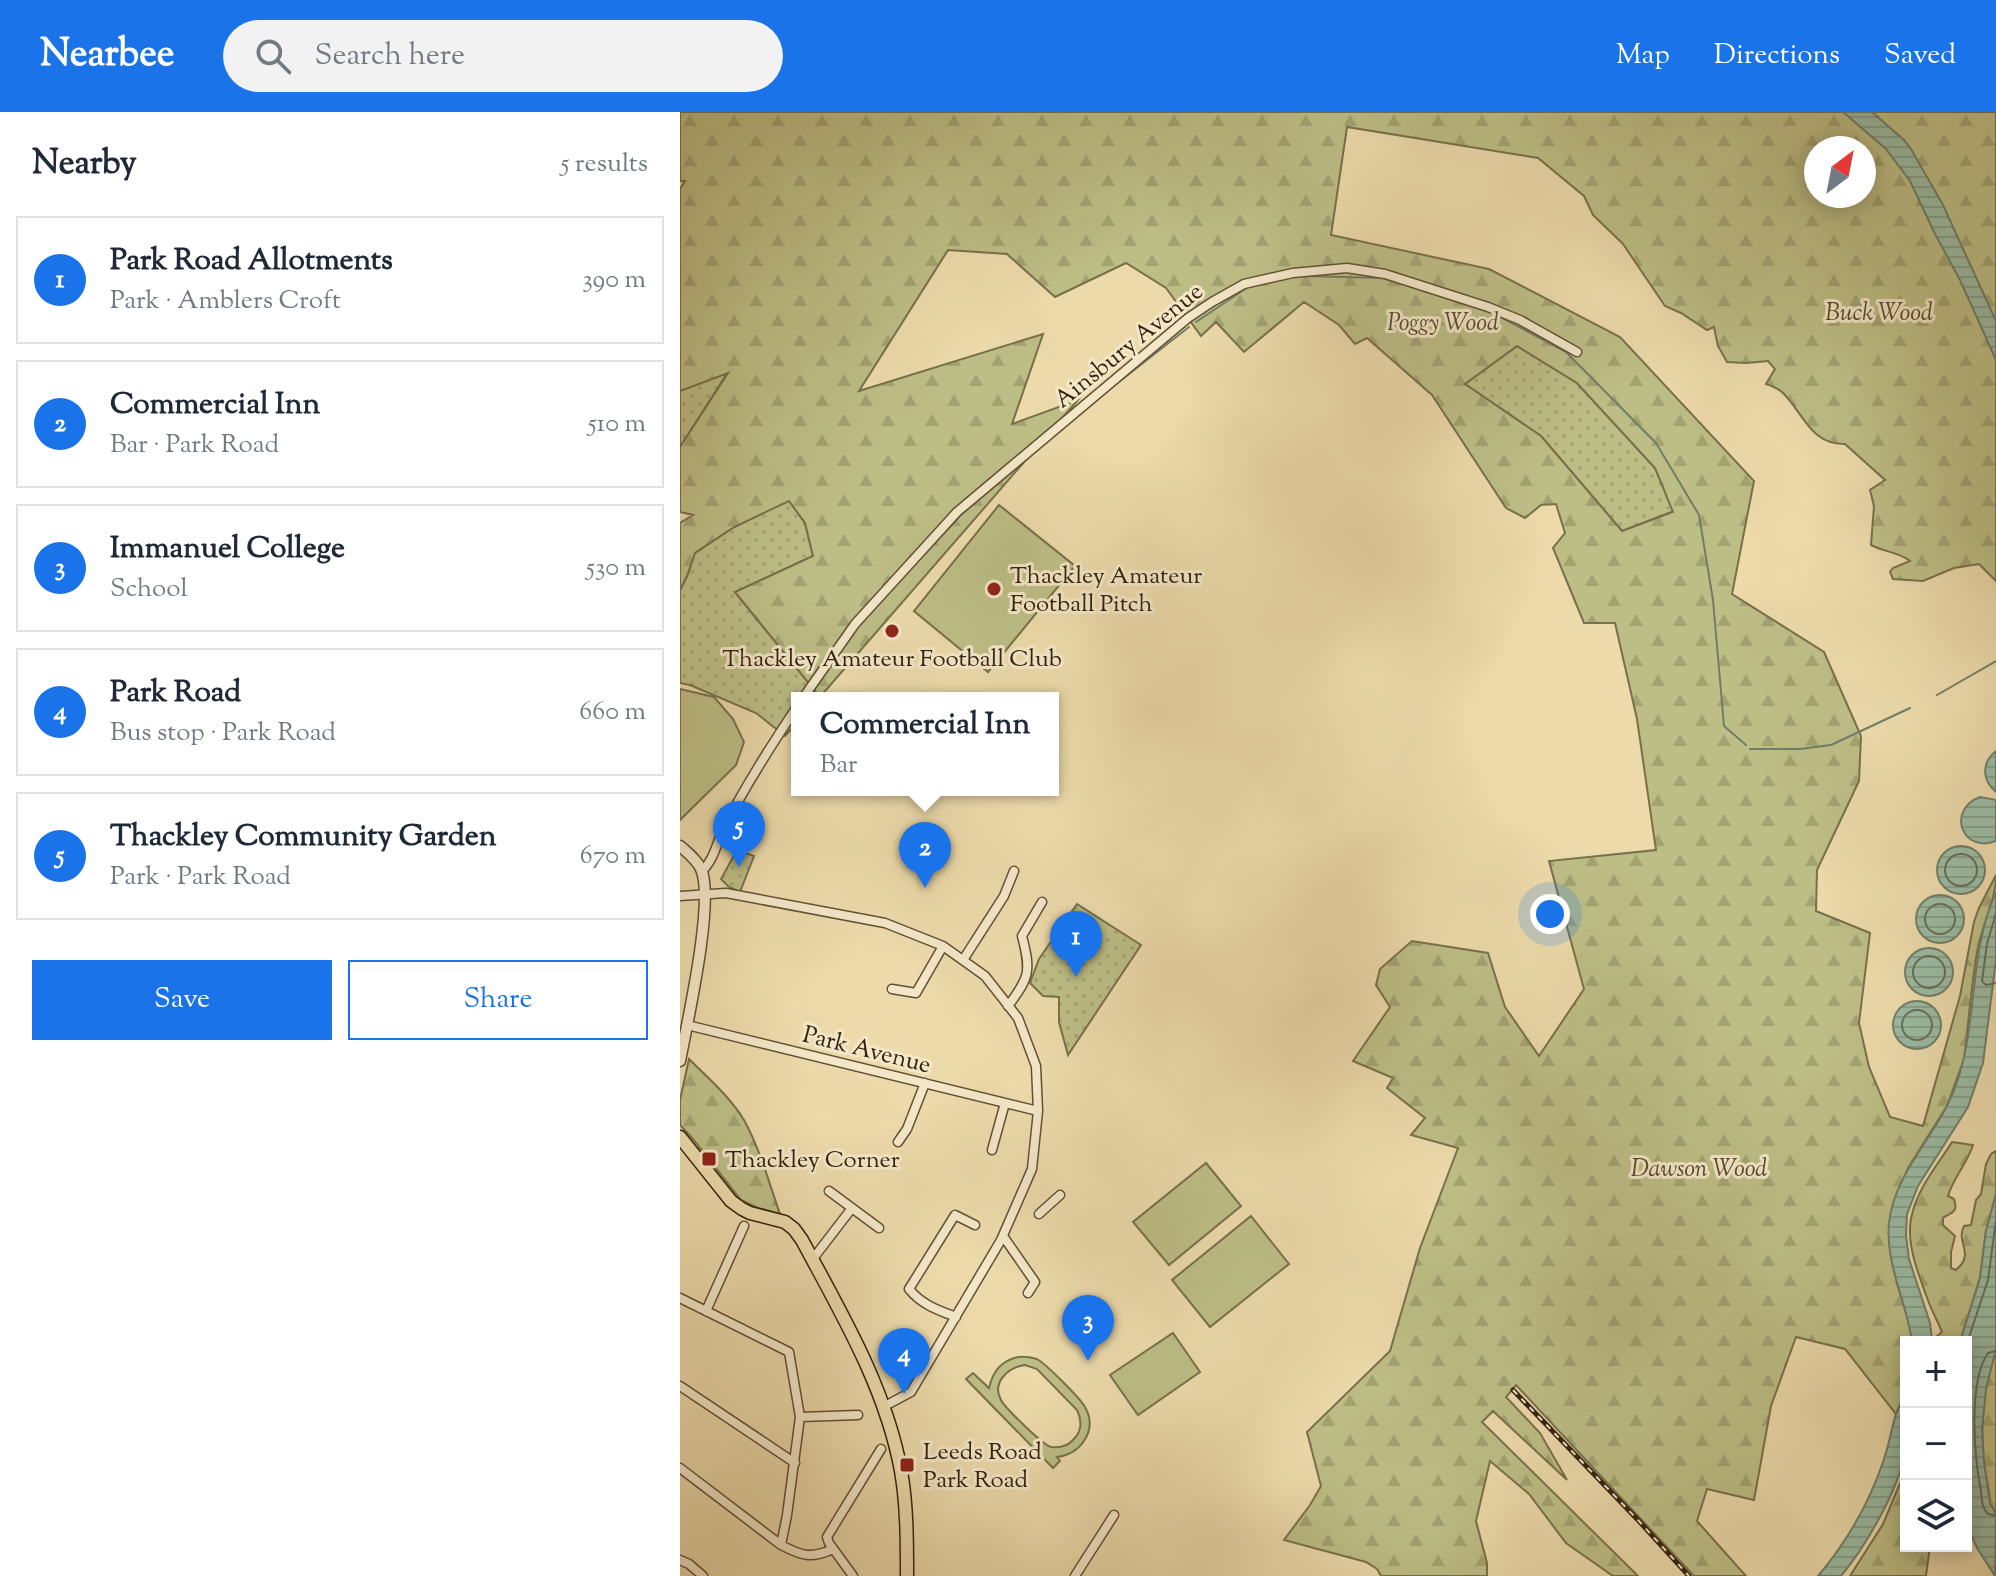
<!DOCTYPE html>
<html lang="en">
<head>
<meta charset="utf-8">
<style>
  body { margin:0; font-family:"Sorts Mill Goudy",serif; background:#f2f2f3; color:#1f2937 }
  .controls { position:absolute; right:24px; bottom:24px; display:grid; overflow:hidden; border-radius:0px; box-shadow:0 4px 20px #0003 }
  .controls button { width:72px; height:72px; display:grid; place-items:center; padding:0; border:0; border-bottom:2px solid #e0e1e3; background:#fff; color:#1f2937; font:40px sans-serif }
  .compass { position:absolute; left:1124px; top:24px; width:72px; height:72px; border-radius:50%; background:#fff; box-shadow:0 4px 20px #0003; rotate:32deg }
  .you { position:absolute; left:870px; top:802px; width:28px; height:28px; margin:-20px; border:6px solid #fff; border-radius:50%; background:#1a73e8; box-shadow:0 0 0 12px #1a73e833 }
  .badge { display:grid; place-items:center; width:52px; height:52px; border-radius:50%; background:#1a73e8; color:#fff; font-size:26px; font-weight:700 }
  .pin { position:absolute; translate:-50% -66px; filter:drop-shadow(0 2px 4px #0008) }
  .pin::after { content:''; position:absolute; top:42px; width:28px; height:24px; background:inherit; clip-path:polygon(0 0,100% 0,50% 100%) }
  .popup { position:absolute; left:111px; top:580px; width:268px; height:104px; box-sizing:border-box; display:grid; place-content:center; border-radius:0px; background:#fff; filter:drop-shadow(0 2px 6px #0005); font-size:26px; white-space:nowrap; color:#747a83 }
  .popup b { font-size:30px; color:#1f2937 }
  .popup::after { content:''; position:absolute; left:50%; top:100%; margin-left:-16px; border:16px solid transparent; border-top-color:#fff }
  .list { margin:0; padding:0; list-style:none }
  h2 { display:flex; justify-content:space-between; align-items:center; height:104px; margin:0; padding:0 32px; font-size:34px }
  h2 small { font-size:26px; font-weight:400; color:#747a83 }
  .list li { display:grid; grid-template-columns:52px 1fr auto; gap:24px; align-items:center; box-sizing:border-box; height:128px; margin:0 16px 16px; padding:0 16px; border:2px solid #e0e1e3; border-radius:0px }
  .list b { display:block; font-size:30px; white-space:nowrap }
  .list p { margin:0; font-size:26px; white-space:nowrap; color:#747a83 }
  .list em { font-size:26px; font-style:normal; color:#747a83 }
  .actions { display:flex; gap:16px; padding:24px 32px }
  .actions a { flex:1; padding:18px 0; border:2px solid #1a73e8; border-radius:0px; text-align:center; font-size:28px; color:#1a73e8 }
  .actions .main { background:#1a73e8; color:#fff }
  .icon { flex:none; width:44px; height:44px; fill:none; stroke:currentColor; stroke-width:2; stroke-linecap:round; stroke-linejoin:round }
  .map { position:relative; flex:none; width:1316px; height:1464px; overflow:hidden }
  header { display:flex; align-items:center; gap:48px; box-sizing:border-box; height:112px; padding:0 40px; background:#1a73e8; color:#fff }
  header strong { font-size:38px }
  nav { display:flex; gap:44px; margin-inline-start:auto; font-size:28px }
  .search { width:560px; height:72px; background:#f2f2f3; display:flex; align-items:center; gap:20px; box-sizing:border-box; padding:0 28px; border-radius:44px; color:#747a83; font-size:30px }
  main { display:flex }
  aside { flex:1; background:#fff }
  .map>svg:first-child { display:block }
  .grass { fill:url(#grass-dots); stroke:#78704a; stroke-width:2 }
  .forest { fill:url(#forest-firs); stroke:#78704a; stroke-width:2; fill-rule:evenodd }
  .park { fill:#bdbe86; stroke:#78704a; stroke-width:2; fill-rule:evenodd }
  .water { fill:url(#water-rules); stroke:#717e67; stroke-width:2 }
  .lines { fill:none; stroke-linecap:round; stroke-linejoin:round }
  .shore { stroke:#676e58; stroke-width:2 }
  .stream { stroke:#717e67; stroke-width:2 }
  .minor-casing { stroke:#625034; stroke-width:11 }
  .tertiary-casing { stroke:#625034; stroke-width:13 }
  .primary-casing { stroke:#34220d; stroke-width:15 }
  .minor { stroke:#f3e7c8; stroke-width:8 }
  .tertiary { stroke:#f3e7c8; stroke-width:10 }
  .primary { stroke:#ecdaab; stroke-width:12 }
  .rail-casing { stroke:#34220d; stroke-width:5 }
  .rail { stroke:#f3e7c8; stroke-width:2; stroke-dasharray:6; stroke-linecap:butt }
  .poi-dot { fill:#8f2418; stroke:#f3e7c8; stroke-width:3 }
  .labels { text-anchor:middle; stroke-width:6; stroke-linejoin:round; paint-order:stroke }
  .park-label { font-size:24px; font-style:italic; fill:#56492b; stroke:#f3e7c8 }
  .street-label { font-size:24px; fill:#34220d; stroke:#f3e7c8 }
  .poi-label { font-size:24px; fill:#34220d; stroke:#f3e7c8; text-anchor:start }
</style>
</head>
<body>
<header>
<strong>Nearbee</strong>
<div class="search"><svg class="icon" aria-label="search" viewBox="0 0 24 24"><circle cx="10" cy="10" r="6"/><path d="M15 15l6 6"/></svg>Search here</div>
<nav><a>Map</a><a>Directions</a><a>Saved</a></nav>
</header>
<main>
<aside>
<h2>Nearby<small>5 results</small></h2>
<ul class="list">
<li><span class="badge">1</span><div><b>Park Road Allotments</b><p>Park · Amblers Croft</p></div><em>390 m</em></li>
<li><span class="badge">2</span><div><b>Commercial Inn</b><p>Bar · Park Road</p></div><em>510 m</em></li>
<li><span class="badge">3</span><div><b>Immanuel College</b><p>School</p></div><em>530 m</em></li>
<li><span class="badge">4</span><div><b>Park Road</b><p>Bus stop · Park Road</p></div><em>660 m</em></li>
<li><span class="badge">5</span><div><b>Thackley Community Garden</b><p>Park · Park Road</p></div><em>670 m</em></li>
</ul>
<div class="actions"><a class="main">Save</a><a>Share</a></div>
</aside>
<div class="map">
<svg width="1316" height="1464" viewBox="0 0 1316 1464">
  <defs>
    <pattern id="grass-dots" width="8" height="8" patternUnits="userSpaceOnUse" patternTransform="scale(2)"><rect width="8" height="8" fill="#bdbe86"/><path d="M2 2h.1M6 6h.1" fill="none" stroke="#a3a372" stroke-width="1.8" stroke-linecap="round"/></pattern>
    <pattern id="forest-firs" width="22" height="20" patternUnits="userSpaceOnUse" patternTransform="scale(2)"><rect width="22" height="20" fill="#bdbe86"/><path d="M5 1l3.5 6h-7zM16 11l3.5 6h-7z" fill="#a3a372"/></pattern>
    <pattern id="water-rules" width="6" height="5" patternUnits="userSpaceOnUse" patternTransform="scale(2)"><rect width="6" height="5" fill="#9abba3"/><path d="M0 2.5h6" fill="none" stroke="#85a08b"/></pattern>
  </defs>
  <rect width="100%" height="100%" fill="#ecdaab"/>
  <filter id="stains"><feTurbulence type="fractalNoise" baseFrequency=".0025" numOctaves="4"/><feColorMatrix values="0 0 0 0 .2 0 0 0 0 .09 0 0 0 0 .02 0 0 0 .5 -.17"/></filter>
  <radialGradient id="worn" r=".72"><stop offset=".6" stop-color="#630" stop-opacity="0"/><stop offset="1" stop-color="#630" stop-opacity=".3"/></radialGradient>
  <path class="grass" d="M837,234L897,271L975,356L994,399L942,419L861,324L785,272Z
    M48,260L0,335V279Z
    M109,388L125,411L133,444L55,480L140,585L117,586V611L105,624L76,601L10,573L0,571V478L7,464L15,441L54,415Z
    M57,738L74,744L60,780L49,775L41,767Z
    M397,792L461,833L388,943L379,910V885L363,884L350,871L359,847Z"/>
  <path class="forest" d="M0,0H1316V469L1299,452L1274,456L1243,469L1213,467L1210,460L1213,456L1230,449C1219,440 1204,440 1191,433L1194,394L1190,378L1205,368L1165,332C1131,333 1124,302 1103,281C1099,277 1092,274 1086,272L1095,257L1088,249L1066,251L1047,250L1038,234L1034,215L1027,218L1001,201L985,194L943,132L913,103L904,84L858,46L667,15L651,123L809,157L940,225L1074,369L1052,482L1144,540L1181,624L1179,669L1137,758L1136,799L1190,821L1179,911L1189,955L1210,1005L1243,1014L1280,884L1294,810L1299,796L1316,763C1316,788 1303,811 1298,835C1291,872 1289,910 1284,947L1267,994L1228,1056L1213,1092L1210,1139L1217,1172L1231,1217L1232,1230H1226V1278L1216,1302L1165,1237L1116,1225L1091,1294L1074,1388L1027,1377L1017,1409L1066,1464H1014L836,1273L826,1285L860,1321L887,1368L813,1299L802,1310L958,1464H933L886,1431L849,1382L810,1349L796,1409L807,1451V1464H701L697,1457L686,1450L604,1428L630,1393L641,1374L627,1320L710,1239L740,1136L778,1036L731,1023L745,1006L707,976L713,966L673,949L710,895L696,873L700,857L732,829L808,841L825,895L859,944L904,877L869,749L976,738L957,607L935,511H904L873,436L885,421L876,392L861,393L845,406L826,396L752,283L687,226L675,232L659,213L624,190L564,240L536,210L521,224L486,176L446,151L375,185L327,142L268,138L179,279L363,222L332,312L398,288L140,585L55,480L133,444L125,411L109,389L54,415L15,441L7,464L0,478V411L13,403L0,400V335L48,261L0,279V77L5,69H0ZM1136,36H1184V84H1136ZM837,234L897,271L975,356L993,400L942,419L861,324L785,272Z
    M9,947C28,966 50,985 64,1008C80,1037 89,1071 100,1102L78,1096L61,1088L12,1026L0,1013V988Z
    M1272,1030L1293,1033C1287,1052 1274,1064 1268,1084L1274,1087C1279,1101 1270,1101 1263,1106V1113L1275,1124L1271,1140V1156L1276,1158C1296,1141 1275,1131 1284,1114L1291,1113L1296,1088L1301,1082L1306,1052L1311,1042L1316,1039V1082L1306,1119L1300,1166L1280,1230H1256V1225L1262,1220C1258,1210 1253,1201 1249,1191C1240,1166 1226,1134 1231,1107C1236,1078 1257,1054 1272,1030Z
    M1316,1237V1405L1313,1396L1310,1392C1310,1378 1305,1363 1304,1349C1300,1312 1303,1273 1316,1237Z
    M1226,1357V1434H1250L1246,1464H1170L1203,1412Z"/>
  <path class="park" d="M319,393L395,454L308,560L234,499Z
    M0,577L34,585L53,607L64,630L56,653L0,708Z
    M526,1051L561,1094L489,1153L453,1110Z
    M571,1104L609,1152L530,1215L492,1168Z
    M493,1221L520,1260L458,1303L430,1263Z
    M338,1245C345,1244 350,1245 357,1247C366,1252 400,1286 405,1295C418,1318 401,1342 377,1345L380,1349L373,1356L286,1267L293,1261L309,1276C313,1259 321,1249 338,1245ZM345,1253L357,1257L397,1298C402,1308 402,1319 394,1327C388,1334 379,1336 371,1335C363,1333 325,1296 321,1288C311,1270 329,1255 345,1253Z"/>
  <path class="water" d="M1163,0H1192L1224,28L1231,37L1263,93L1316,209V248L1280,168L1255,122L1230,69L1206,37Z
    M1316,639V680C1302,668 1301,651 1316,639Z
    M1300,685L1316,688V729C1282,742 1266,698 1300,685Z
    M1257 758a24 24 0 1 1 48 0a24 24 0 1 1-48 0Z
    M1316,780V848L1303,951L1288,995L1238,1074L1227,1102L1226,1123L1229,1147L1250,1211L1252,1228V1230H1232C1227,1190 1205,1152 1209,1111C1214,1065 1248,1032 1268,992C1301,925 1285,849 1316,780Z
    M1236 807a24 24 0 1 1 48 0a24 24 0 1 1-48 0Z
    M1225 860a24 24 0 1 1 48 0a24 24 0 1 1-48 0Z
    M1213 913a24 24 0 1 1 48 0a24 24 0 1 1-48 0Z
    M1316,1082V1237L1306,1277L1302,1318L1304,1350L1310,1392L1313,1396L1316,1405L1315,1464L1297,1436L1286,1411V1230H1280L1300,1166L1306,1119Z
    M1226,1278C1226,1298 1229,1322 1225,1342C1217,1380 1186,1434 1161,1464H1138C1166,1431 1189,1391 1203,1350C1209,1334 1211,1318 1216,1302C1219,1294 1224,1287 1226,1278Z"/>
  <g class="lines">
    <path class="shore" d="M1265 758a16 16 0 1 1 32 0a16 16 0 1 1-32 0Z
      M1245 807a15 15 0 1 1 30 0a15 15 0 1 1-30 0Z
      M1316,801L1307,832L1302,869L1306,873L1316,871
      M1233 860a16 16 0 1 1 32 0a16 16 0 1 1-32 0Z
      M1222 913a15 15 0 1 1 30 0a15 15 0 1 1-30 0Z
      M1286,1234L1308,1168L1316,1108
      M1316,1239L1308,1241C1288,1270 1294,1344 1301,1379C1302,1388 1301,1394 1308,1402L1316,1404"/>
    <path class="stream" d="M621,164L704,166L726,173
      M815,202L886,240L976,331L1019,403L1033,488L1044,614L1066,633
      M516,210L568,175
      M440,269L509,215
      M209,480L282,402L349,345
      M1257,583L1316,549
      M1070,637H1120L1151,633L1230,596"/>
    <defs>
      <path id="minor" d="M123,586L175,512L277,400L508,206L532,190L564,172L613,161L667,156L705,162L808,195L840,208L897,240
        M22,759C33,749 36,734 42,720C63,677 90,635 117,595
        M0,784L46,781L205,811L263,834L305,864L338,906L356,954L358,999L352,1057L321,1128L231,1280L203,1295
        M283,848L324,784L334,759
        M212,877L236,881L263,834
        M328,894C350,865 351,859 342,824L362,790
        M7,913L358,999
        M218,1030L227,1017L245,971
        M312,1038L325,991
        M149,1079L172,1096
        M359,1102L380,1083
        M323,1124L355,1170L348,1181
        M132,1148L172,1096L199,1116
        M0,1186L109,1240L120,1305L107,1403L101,1433
        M26,1199L64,1114
        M276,1205C258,1198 242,1193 229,1177L275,1103L295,1113
        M0,1274L115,1351
        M120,1305L178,1303
        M0,1356L101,1433C122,1444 131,1447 153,1437
        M0,1448L9,1452L23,1464
        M173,1464L149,1431L147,1425L201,1337
        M395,1464L434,1403"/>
      <path id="tertiary" d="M0,734C8,741 17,748 21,757C35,789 7,911 0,949"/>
      <path id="primary" d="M0,1025L51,1089L62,1097L70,1101L105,1110L114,1117L122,1128C161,1201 206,1276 221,1359C227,1393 227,1430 227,1464"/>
    </defs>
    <use href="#minor" class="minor-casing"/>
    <use href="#tertiary" class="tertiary-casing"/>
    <use href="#primary" class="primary-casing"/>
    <use href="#minor" class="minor"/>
    <use href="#tertiary" class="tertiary"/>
    <use href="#primary" class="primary"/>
    <defs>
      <path id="rail" d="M833,1278L958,1408L1009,1464"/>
    </defs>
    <use href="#rail" class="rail-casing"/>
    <use href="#rail" class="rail"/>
  </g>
  <g class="poi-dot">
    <circle cx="314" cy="477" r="8"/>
    <circle cx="212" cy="519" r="8"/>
    <rect x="21" y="1039" width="16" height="16" rx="4"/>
    <rect x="219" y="1345" width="16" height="16" rx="4"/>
  </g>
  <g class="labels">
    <g class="park-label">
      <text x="1199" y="208">Buck Wood</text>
      <text x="763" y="218">Poggy Wood</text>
      <text x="1019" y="1064">Dawson Wood</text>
    </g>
    <g class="street-label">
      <text transform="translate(448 233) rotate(-39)" y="8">Ainsbury Avenue</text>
      <text transform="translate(187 937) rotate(14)" y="8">Park Avenue</text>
    </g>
    <g class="poi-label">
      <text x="330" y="471">Thackley Amateur<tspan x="330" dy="28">Football Pitch</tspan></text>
      <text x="212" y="554" text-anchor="middle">Thackley Amateur Football Club</text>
      <text x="45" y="1055">Thackley Corner</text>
      <text x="243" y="1347">Leeds Road<tspan x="243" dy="28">Park Road</tspan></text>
    </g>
  </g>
  <rect width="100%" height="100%" filter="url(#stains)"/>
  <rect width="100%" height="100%" fill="url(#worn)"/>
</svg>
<div class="controls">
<button>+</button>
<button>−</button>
<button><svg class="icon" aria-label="layers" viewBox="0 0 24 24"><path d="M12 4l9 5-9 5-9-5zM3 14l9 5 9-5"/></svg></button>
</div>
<svg class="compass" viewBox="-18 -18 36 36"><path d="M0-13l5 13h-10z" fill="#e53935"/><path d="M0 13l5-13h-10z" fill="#747a83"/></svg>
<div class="you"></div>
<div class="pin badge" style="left:396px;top:865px">1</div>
<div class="pin badge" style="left:245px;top:776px">2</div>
<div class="popup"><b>Commercial Inn</b>Bar</div>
<div class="pin badge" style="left:408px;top:1249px">3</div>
<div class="pin badge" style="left:224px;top:1282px">4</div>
<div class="pin badge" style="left:59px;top:755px">5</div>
</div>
</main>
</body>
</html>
